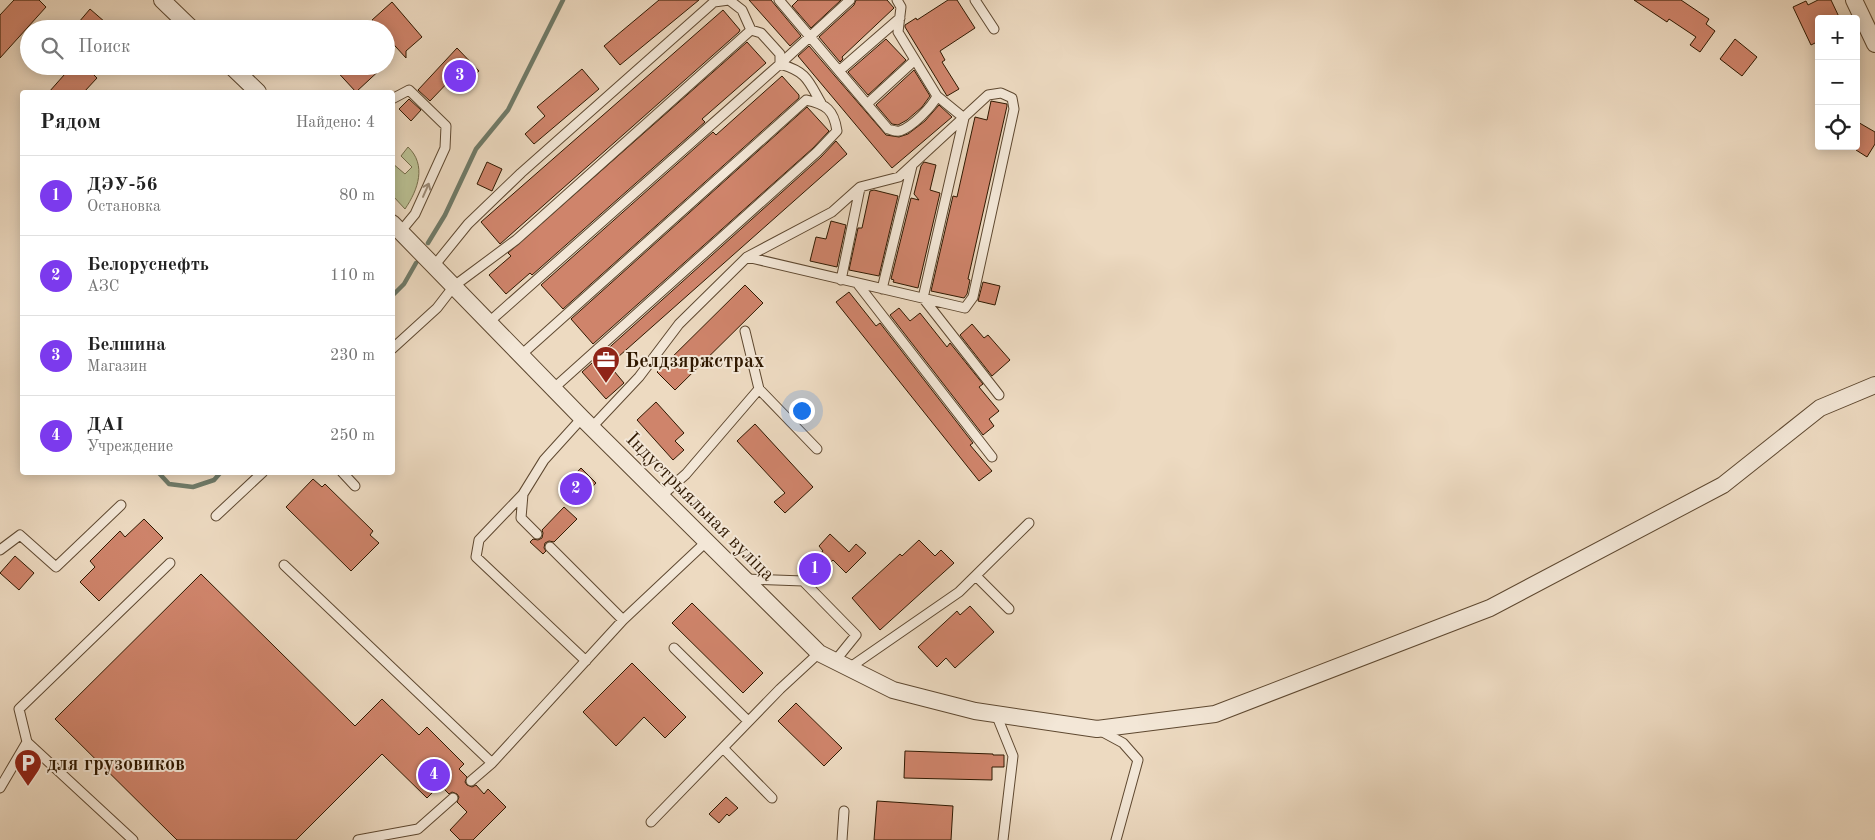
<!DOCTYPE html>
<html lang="ru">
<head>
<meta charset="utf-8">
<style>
  body { margin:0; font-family:"Old Standard TT",serif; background:#f2f2f2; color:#222 }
  .controls { position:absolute; right:15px; top:15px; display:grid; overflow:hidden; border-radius:5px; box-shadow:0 2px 12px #0003 }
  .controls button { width:45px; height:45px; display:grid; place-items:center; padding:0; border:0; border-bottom:1px solid #e0e0e0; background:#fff; color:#222; font:25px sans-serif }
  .you { position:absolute; left:801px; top:410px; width:18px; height:18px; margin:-12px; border:4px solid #fff; border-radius:50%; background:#1a73e8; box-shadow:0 0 0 8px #1a73e833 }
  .badge { display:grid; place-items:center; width:32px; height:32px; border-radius:50%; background:#7c3aed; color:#fff; font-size:16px; font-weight:700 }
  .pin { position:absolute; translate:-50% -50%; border:2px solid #fff; box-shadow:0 1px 5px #0006 }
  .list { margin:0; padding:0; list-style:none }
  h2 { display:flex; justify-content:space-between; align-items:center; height:65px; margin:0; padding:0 20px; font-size:21px }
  h2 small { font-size:16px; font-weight:400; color:#767676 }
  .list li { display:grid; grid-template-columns:32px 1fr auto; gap:15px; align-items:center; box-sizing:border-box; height:80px; padding:0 20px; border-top:1px solid #e0e0e0 }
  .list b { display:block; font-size:19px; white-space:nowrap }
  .list p { margin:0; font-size:16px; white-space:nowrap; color:#767676 }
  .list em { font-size:16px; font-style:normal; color:#767676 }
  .icon { flex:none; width:28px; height:28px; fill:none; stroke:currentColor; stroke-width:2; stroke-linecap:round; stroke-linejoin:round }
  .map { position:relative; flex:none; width:1875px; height:840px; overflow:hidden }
  .search { position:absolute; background:#fff; box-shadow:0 2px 12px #0003; left:20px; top:20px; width:375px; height:55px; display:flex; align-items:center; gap:12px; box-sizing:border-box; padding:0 18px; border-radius:28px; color:#767676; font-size:19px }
  .panel { position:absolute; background:#fff; box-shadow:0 2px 12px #0003; left:20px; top:90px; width:375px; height:385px; border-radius:5px }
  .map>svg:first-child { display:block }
  .green { fill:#b9bf92; stroke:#746c49 }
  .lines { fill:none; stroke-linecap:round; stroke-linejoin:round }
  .stream { stroke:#6f7a68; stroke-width:4.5 }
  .building { fill:#cf846b; stroke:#2f1800 }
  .service-casing { stroke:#5e4830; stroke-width:11 }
  .minor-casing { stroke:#5e4830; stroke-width:18 }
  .service { stroke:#f3e7d7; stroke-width:9 }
  .minor { stroke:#f3e7d7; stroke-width:16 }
  .oneway { stroke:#9b8a76 }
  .labels { text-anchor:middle; stroke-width:4; stroke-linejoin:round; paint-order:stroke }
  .poi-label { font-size:20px; font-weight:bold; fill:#2f1800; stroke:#f3e7d7; text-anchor:start }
  .street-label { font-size:20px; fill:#2f1800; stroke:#f3e7d7 }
</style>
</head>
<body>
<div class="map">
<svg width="1875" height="840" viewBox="0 0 1875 840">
  <rect width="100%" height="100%" fill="#eddac1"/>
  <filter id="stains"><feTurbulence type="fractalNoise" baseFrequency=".004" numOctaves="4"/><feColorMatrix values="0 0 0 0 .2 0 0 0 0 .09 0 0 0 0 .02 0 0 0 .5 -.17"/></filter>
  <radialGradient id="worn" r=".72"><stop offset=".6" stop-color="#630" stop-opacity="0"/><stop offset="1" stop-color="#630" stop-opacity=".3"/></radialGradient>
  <path class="green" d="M408,147C427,165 418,190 405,209L393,196L392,163L405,174L412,167L401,156Z"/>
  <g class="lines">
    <path class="stream" d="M428,243L445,215L476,149L508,110L563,0
      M392,296L404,284L416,263
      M158,472L169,484L193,487L214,480L221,472"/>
  </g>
  <path class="building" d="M14,0H39L46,7L0,58V15Z
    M659,0H699L620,65L604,46Z
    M749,0H771L801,36L790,46Z
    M798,0H841L811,28L792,6Z
    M856,0H887L894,8L842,57L843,59L840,62L819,37L854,5Z
    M948,0H957L975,28L940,51L945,60L942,62L959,89L947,96L905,27V25L916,18L917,20Z
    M1634,0H1681L1709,19L1706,24L1715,31L1700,52L1690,45L1696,37L1669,19L1667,22Z
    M1818,0H1831L1840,19H1819V41L1811,45L1793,7L1806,1L1808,5Z
    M392,2L422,37L406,51V58L386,36V29H380L372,20Z
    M90,9L113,29H73Z
    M723,10L740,30L739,32L500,244L481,222Z
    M886,39L906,60L868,95L848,72Z
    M1735,39L1757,57L1742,76L1720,59Z
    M747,42L766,63L702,119L705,122L532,275L530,273L506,294L489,275L511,256L508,253Z
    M809,46L886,135L899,137L908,134L925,121L939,105L952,117L892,168L798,56Z
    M457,48L479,71L464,86L454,76L430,101L418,90Z
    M72,66H100L93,74L97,78L84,92H49Z
    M332,66H384L356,92Z
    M582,69L599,89L534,144L525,134L545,116L537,107Z
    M914,70L930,96L922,107L907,120L898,125L892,124L876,105Z
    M782,76L799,95V98L563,309L541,285L713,132L716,135Z
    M409,99L421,110L411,121L399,109Z
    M991,101L1007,104V106L968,279L970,280L967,294L964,298L931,291L953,196L957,197L975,117L987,120Z
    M807,107L829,131L813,148L593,344L571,319Z
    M1856,121L1875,132V144L1867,157L1856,150Z
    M836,141L847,154L609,365L624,383L606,399L582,372L821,157Z
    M487,162L502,169L492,191L477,184Z
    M924,162L936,165L930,190L940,193L918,288L893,282L894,280L891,279L911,198L919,200L914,194L921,166Z
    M874,190L898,196L879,276L849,270L858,228H862L870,191Z
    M831,221L846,225L837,267L810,261L816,237L826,239Z
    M983,282L1000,286L995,305L978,301Z
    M745,285L763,303L675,390L657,372Z
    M849,292L876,326L880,323L973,443L970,445L992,471L979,481L836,302Z
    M899,308L910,321L920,313L947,347L950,343L983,384L979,387L999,411L989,419L994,426L983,435L890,315Z
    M972,324L984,338L988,335L1010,360L992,376L960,335Z
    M656,402L684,433L675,441L684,450L673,460L637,420Z
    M755,424L813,487L785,513L774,502L785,493L737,441Z
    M581,468L596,483L575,505L560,490Z
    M313,479L322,487L325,484L373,531L370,535L379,543L351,571L286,507Z
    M564,507L577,519L554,542L549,541L545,543L544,548L546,551L543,554L530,542L533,539L538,540L542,538L543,533L542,530Z
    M144,519L163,538L99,601L80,582L95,567L90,561L120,531L125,537Z
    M830,534L849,552L856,544L866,553L846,573L833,560L825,568L815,558L823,551L819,546Z
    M919,540L935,556L941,550L954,563L880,630L852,598L900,554L902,556Z
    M15,556L34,573L19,590L0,573Z
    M201,574L355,726L382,699L419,735L427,727L464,764L459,769L467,777L465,782L467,785L472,787L476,785L484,794L488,789L506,807L473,840H460L450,830L467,812L457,802L459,797L457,794L452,792L449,794L440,785L427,798L382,754L296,840H177L55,719Z
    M692,603L763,673L743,693L672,623Z
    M970,606L994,632L955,668L946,658L937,667L918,647L957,611L960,615Z
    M632,663L686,717L665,738L644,717L616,746L583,712Z
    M796,703L842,748L824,766L778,721Z
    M905,751L993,754V755H1004V767H992V780L904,778Z
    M726,797L738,808L729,816L727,814L719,823L709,814Z
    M877,801L953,806L951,840H874Z"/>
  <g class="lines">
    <defs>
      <path id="service" d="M779,0L888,129C892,130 896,132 900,131C912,127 932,107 937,96L898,32L901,7L897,0
        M975,0L994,29
        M839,71L900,18
        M937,96L964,118L923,298L999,395
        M392,99L409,90L446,126L445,148L415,214L401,231
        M821,103C808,80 807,72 780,64L850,0
        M867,104L915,60
        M434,266L468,224L521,173L714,2L729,0L742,10L751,30
        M841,280L860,188
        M857,283L992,457
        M882,289L912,166
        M392,349L437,308L454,286L516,240L751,30L761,33L780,54V64L489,322
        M521,355L806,100C826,104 834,110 837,131L817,152L554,388
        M759,389L817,449
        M592,427L639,377L679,324L747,257L832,212L860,187L899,177L988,95L1001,93L1012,98L1014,109L973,297L965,308L747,257
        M342,472L355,486
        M523,494L479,540L476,557L586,661
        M661,496L686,474L759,389L745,331
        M216,516L263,472
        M537,534L521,518L523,494L544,460L582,418
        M550,547L623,620
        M0,550L20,535L56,567L121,505
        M284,565L492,763
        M976,576L1009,609
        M746,579L803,581L856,635L835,661
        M674,648L748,721
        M849,668L959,592L1029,523
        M996,714L1013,756L1003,840
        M1099,730L1123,743L1138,760L1116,840
        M723,748L772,798
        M471,781L492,763L623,620L706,542
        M0,788L27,742
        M651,822L780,689L819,653
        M133,840L27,742L19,709L170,563
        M358,840L418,829L453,798
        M842,840L844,811"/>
      <path id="minor" d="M162,0L192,29
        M1854,0L1875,44
        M231,66L258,92
        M392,223L582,418L819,653L893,690L975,711L1097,729L1215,714L1490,608L1723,485L1820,408L1875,385"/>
    </defs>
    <use href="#service" class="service-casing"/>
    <use href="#minor" class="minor-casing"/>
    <use href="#service" class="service"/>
    <use href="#minor" class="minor"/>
  </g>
  <defs><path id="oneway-shaft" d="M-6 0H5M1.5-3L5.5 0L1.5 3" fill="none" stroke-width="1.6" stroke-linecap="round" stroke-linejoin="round" transform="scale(1.25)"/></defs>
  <use class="oneway" href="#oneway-shaft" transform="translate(426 190) rotate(-66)"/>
  <defs>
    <symbol id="office-pin" viewBox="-11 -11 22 30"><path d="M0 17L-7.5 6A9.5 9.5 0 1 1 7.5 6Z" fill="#8f2418" stroke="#f3e7d7"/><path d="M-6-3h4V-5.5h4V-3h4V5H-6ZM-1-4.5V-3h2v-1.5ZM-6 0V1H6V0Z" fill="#fff"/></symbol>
    <symbol id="parking-pin" viewBox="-11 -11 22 30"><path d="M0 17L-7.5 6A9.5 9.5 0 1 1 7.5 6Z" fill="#8f2418" stroke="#f3e7d7"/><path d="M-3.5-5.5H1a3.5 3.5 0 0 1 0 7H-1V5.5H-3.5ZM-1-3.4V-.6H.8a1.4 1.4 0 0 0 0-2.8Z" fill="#fff"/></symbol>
  </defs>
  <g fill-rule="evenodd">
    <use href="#office-pin" x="590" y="344" width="32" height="43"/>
    <use href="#parking-pin" x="12" y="747" width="32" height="43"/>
  </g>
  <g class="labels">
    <g class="poi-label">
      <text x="625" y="367">Белдзяржстрах</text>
      <text x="47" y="770">для грузовиков</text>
    </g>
    <g class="street-label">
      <text transform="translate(701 506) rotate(45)" y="7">Індустрыяльная вуліца</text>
    </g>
  </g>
  <rect width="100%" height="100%" filter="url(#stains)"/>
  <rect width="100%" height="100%" fill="url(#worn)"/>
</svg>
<div class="controls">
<button>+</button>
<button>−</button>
<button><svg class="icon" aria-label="locate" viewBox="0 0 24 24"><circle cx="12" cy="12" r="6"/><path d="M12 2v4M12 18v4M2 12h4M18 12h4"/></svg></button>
</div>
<div class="you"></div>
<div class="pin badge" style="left:815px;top:569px">1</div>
<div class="pin badge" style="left:576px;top:489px">2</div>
<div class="pin badge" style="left:460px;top:76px">3</div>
<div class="pin badge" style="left:434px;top:775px">4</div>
<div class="search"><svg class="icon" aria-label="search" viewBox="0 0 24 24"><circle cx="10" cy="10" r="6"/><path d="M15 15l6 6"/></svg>Поиск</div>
<section class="panel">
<h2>Рядом<small>Найдено: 4</small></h2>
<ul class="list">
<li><span class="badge">1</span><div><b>ДЭУ-56</b><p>Остановка</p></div><em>80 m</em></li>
<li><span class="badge">2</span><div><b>Белоруснефть</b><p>АЗС</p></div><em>110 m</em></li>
<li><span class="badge">3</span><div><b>Белшина</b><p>Магазин</p></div><em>230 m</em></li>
<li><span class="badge">4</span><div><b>ДАІ</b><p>Учреждение</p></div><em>250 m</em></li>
</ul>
</section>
</div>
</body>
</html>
